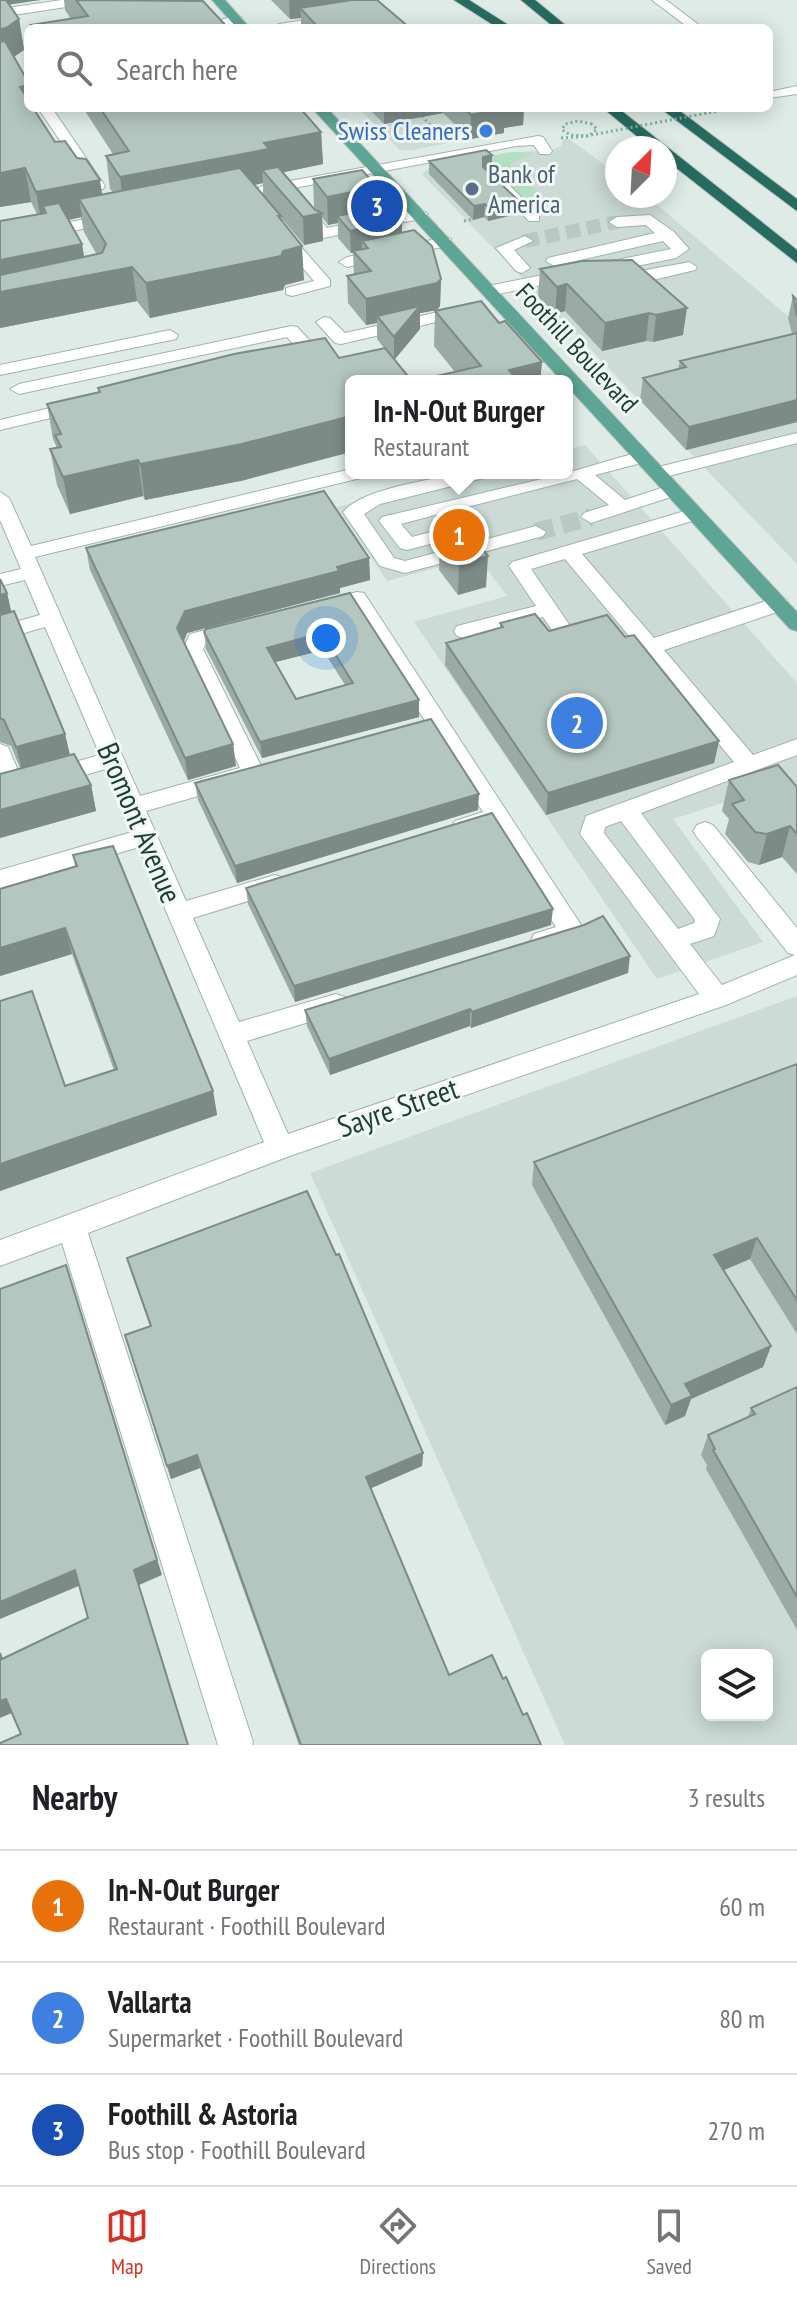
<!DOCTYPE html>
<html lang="en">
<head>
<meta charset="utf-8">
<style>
  body { margin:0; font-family:"PT Sans Narrow",sans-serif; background:#f2f2f2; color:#202124 }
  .controls { position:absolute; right:24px; bottom:24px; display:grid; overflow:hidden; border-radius:12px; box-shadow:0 4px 20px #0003 }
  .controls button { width:72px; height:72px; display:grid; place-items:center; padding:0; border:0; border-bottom:2px solid #e0e0e0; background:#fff; color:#202124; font:40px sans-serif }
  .compass { position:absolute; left:605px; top:136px; width:72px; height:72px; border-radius:50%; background:#fff; box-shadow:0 4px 20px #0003; rotate:24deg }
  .you { position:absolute; left:326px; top:638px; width:28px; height:28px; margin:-20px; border:6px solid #fff; border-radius:50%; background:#1a73e8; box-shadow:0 0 0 12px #1a73e833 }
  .badge { display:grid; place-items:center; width:52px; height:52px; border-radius:50%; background:#d93025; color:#fff; font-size:26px; font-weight:700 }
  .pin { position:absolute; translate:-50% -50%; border:4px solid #fff; box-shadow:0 2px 8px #0006 }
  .popup { position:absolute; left:345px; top:375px; width:228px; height:104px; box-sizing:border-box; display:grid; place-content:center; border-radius:12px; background:#fff; filter:drop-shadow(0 2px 6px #0005); font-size:26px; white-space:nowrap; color:#757577 }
  .popup b { font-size:30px; color:#202124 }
  .popup::after { content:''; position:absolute; left:50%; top:100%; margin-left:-16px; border:16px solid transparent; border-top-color:#fff }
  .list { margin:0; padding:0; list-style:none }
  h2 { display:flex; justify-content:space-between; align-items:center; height:104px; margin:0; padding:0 32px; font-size:34px }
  h2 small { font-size:26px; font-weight:400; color:#757577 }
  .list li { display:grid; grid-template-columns:52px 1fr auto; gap:24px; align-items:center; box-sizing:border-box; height:112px; padding:0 32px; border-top:2px solid #e0e0e0 }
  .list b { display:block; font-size:30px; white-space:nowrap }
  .list p { margin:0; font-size:26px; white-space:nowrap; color:#757577 }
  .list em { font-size:26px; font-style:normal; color:#757577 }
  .icon { flex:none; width:44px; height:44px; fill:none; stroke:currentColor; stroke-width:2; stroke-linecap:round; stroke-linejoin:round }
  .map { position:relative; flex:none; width:797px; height:1745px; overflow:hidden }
  .search { position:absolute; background:#fff; box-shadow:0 4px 20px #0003; left:24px; right:24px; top:24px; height:88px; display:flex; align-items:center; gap:20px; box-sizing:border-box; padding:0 28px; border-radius:12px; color:#757577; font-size:30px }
  .sheet { height:440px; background:#fff }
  nav { display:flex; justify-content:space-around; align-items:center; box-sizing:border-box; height:112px; border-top:2px solid #e0e0e0; background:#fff; font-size:22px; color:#757577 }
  nav a { display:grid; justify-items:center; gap:4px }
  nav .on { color:#d93025 }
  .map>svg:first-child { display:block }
  .built { fill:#ccdbd5; fill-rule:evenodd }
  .green { fill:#b5dfc1 }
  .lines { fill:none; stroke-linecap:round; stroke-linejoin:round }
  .minor-tunnel-far1 { stroke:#b8c8c3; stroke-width:14; stroke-dasharray:14 7; stroke-linecap:butt }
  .minor-tunnel { stroke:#b8c8c3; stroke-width:18; stroke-dasharray:18 9; stroke-linecap:butt }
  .minor-casing { stroke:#a1b3ad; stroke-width:2 }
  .major-casing { stroke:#bcc5c2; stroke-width:2 }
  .highway-casing { stroke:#bcc5c2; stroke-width:2 }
  .path { stroke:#7cb2a2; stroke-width:3; stroke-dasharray:2 3; stroke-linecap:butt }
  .minor { fill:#fff; fill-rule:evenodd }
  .major { fill:#5ea595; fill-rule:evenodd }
  .highway { fill:#276b5f; fill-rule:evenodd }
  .path-bridge { stroke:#7cb2a2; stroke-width:3; stroke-dasharray:2 3; stroke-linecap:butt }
  .wall { fill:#9aaaa4; fill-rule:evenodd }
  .shaded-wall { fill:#7d8b86 }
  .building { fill:#b3c6bf; stroke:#7d8b86; stroke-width:2; fill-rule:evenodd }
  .shop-dot { fill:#3f7fe0; stroke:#eff8f3; stroke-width:3 }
  .service-dot { fill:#5c6f8a; stroke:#eff8f3; stroke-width:3 }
  .labels { text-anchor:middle; stroke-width:6; stroke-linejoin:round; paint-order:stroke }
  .far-shop-label { font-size:26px; fill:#366cbe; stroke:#eff8f3; text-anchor:end }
  .far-service-label { font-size:26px; fill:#4e5e75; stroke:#eff8f3; text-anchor:start }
  .far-street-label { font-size:26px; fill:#1e3d35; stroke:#eff8f3 }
  .street-label { font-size:30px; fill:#1e3d35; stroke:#eff8f3 }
</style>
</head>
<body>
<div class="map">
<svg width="797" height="1745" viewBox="0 0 797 1745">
  <rect width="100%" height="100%" fill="#deebe6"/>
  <path class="built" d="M379,108H477L504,133L411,150H400L361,111Z
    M563,139H569L617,174V196H647L797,324V564L422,174L429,168L509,152L550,151L561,146Z
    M585,445L797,683V817L772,787L673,819L763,942L657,979L414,622L507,596L478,557L387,581L337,507L473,473H567V450Z
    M797,996V1745H565L310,1173ZM707,1655H767V1715H707Z"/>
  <path class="green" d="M514,152L533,153L510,164L540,195L535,203L529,204L479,158Z"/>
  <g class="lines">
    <path class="minor-tunnel-far1" d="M525,241L617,222"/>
    <path class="minor-tunnel" d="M536,532L591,517"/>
    <defs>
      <path id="minor" d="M62,0H92L86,4L0,17V9Z
        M652,0H666L703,28H689Z
        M237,16L241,17V23L212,28H184Z
        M332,16L336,17V23L304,28H273L279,24Z
        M797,86V94L769,98V92Z
        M38,108H52L105,186L103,189H93Z
        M538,136L543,137L552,151L550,154H540L534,145L516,146L262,194L255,190L262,186Z
        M496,176L501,177L539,215V221H529L491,183V177Z
        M303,203L308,205L327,228L420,209L428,214L420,219L323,238L318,236L295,208Z
        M116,213L124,218L121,221L0,246V236Z
        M650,215L674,232L689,249L676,258L488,296L480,291L488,286L671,249L663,241L554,266L546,261L548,258L655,233L646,225L617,227L609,222L617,217Z
        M283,230L288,232L330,280V286L292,296L286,294V288L314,281L275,235Z
        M525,236L533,241L514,250L530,268L522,273L516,271L496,248Z
        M446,237L451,239V245L347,267L339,262L347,257Z
        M689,262L697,267L695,270L636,284L615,281L613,278C618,274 676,265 689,262Z
        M465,306L473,311L471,314L341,344L335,343L316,322L324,317L330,318L345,333Z
        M291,326L297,327L317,348L319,352L317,356L288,360L285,356L288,352L299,350L287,337L19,394L10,389L19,384Z
        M170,330L178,335L176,339L0,375V365Z
        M79,401L85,402L88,406L85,410L0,430V420Z
        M797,433V443L657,479L648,473L650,469Z
        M642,451L651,457L649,461L595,475L625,500L673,484L680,486L682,490L680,494L591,523L581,517L584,513L609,505L577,479L467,507L483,527L480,531L407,550L400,548L379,521L382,517L567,473ZM450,511L461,524L412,537L401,524Z
        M351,469V473H367L365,477L35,557L140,796L240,768L183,649L190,634L237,622L247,629L244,634L206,644L203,649L264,772L261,778L146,811L186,901L275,875L284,878L287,884L284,890L193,918L239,1022L336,994L345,997L349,1004L345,1011L247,1041L288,1134L699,994L580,834L586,816L734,762L565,559L531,569L577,636L574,641H560L543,617L464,638L457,636L454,631L457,626L536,606L509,566L512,562L695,508L705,514L702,518L582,554L654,638L772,599H786L789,604L786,609L664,650L753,755L797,739V755L641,813L720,919L714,936L690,944L722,985L795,955L788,953L697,837L693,831L697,825L705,822L713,825L797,928V975L726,1005L287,1157L88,1233L253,1742L252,1745H218L62,1243L0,1266V1240L264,1142L139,847L0,888V870L132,832L106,769L0,799V744L8,747L21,777L100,755L45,627L0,640V626L40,615L25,580L0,586V574L21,569L0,520V492L9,498L31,546ZM621,821L695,920L694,923L678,929L604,833L605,827Z
        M459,473H490L488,477L380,504L364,514L394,558L405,561L536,526L546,532L543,536L405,573L380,566L343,512C364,488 428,481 459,473Z
        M357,592L364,593L581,925L584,932L581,939L543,951L534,948L531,941L534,934L556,927L493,826L463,835L455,833L451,827L455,821L483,812L352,606L323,613L313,607L316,602Z"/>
      <path id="major" d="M212,0H225L250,28H237Z
        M312,108H327L797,612V631L790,629L567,386V381H562Z"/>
      <path id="highway" d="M454,0H469L513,28H498Z
        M521,0H535L569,28H555Z
        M603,108H618L797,250V263L665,159V148H651Z
        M660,108H676L797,199V211Z"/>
    </defs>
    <use href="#minor" class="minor-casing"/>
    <use href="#major" class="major-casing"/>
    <use href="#highway" class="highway-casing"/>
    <path class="path" d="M422,116L432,127
      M561,138L589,136L597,129L592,124
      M464,221L473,219"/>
    <use href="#minor" class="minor"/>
    <use href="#major" class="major"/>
    <use href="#highway" class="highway"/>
    <path class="path-bridge" d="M592,124L578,121L565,124L562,130L571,135L586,136L734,108"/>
  </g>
  <path class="wall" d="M0,0L9,5L19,19L24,50L14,56L27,80L28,108L55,142L102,194L113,192L110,189L106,156L113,154L83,108H300L321,132L323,164L283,172L315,210L317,211L314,207L313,179L377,187V208L402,221V232L441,279L440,306L437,310L420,313V329L395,359L245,480L145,500L143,496L70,514L57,485L50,449L57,448L53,439L47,404L99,393L98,388L339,358L384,348L377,339V323L366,325L348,303L347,276L354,275L353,253H351L338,238V223L328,225L322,217L323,241L304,245L282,219L304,280L285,285L283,290L150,318L137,301L0,328V221L37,214L31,202L0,207ZM263,183V195L255,185ZM81,217L84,232L97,255L84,257L82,244L69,220Z
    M64,0H186L228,28H32L31,25L71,19L65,10Z
    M271,0H377L410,28H301V18L290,19Z
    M368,108H524L523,125L504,128V133L470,139L443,113L384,124Z
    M429,161L492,168L486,169L518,214L488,221L484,217L473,220L429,174Z
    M582,261L683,335L653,342L646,341L602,351L565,311L555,314L538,297L540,269Z
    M793,296L797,300V422L686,450L640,400L643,378L678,369L680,361L792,334L788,318Z
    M435,311L499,323L542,362L540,381H415L455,372L434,346Z
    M440,539L486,587L458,595L439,570Z
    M86,548L369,558L370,580L340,588V593L187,633L184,642L233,744L236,766L188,780L90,570Z
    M0,579L7,593L11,612L65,734L70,755L91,785L96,811L0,838V774L20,768L11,746L0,742Z
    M350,593L419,717L262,758L206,649L204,632ZM323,650L345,685L296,699L275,662Z
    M500,623L549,631L625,637L719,741L714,763L546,815L445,665L446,643L500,628Z
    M729,780L797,787V874L782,857L759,865L748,862L725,834L729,819L722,811Z
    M195,783L478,810L237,883L198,800Z
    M73,855L213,1091L217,1115L0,1191V1001L65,1086L114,1070L72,954L0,976L75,867Z
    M246,888L551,925L295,1002L248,904Z
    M628,973L471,1028L470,1026L330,1075L307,1026L305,1010Z
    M797,1064V1334L750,1259L723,1270L771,1346L763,1367L691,1399L685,1416L665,1425L532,1185L534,1162Z
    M127,1258L423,1453L422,1466L371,1488L449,1675L503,1679L541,1745H299L200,1468L171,1479L125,1335L150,1326L131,1272Z
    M797,1387V1630L706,1469L707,1465L701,1455L708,1435L748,1417L751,1408Z"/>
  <path class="shaded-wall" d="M0,0H41L0,6Z
    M289,0H361L300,8L301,18L290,19Z
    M19,19L24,50L11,59L0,61V29Z
    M27,80L28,87V108L20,87Z
    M384,108H443V113L384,124Z
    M501,108H524L523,125L504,128V133L470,139L471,115Z
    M321,132L323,164L266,176L262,170L263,183L124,210L120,177L264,143Z
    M492,155V168L483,170V157Z
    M25,168L31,202L0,207V173Z
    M100,180L105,213L79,199L82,217L48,224L46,213L43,206L46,224L42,225L36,192Z
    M377,187V215L337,216L338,223L328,225L327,197Z
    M519,201L518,214L488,221V207Z
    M485,204L484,217L473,220L474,206Z
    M322,213L323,241L304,245L303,217Z
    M402,221V243L368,248L362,241V251H353V253H351L350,231Z
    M82,244L87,275L132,267L137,301L0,328V260Z
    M302,246L304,280L285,285L283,290L150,318L146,283Z
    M441,279L440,306L437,310L420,313V329L394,360V337L377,316V323L366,325V299Z
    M567,284L565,311L555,314L557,287Z
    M687,308L683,335L653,342L656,315Z
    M649,313L646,341L602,351L605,323Z
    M542,362L540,381H508L509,370Z
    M797,400V422L686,450L689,427Z
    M351,416V452L245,480L145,500L140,464Z
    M138,460L143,496L70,514L63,477Z
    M488,556L486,587L458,595L459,564Z
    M369,558L370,580L340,588V593L187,633L180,650L177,628L185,611Z
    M7,593L13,619L0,623V595Z
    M322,633L323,650L268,664L267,648Z
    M419,700V717L262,758L260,742Z
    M65,734L71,760L23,773L16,747Z
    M719,741L714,763L546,815L548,793Z
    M233,744L236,766L188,780L185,758Z
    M91,785L96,811L0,838V810Z
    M479,794L478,810L237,883L235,866Z
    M790,826L782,857L759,865L767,834Z
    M553,909L551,925L295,1002L294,986Z
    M65,928L72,954L0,976V948Z
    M630,956L628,973L471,1028L472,1012Z
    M470,1009V1026L330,1075L329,1059Z
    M213,1091L217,1115L0,1191V1164Z
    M757,1238L750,1259L708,1277L714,1255Z
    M66,1265L162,1575L139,1585L189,1745L134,1570Z
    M771,1346L763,1367L691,1399L685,1416L665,1425L671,1405L685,1384Z
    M423,1453L422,1466L367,1490L366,1477Z
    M197,1455L200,1468L171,1479L167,1466Z
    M75,1570L81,1585L0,1619V1602Z
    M6,1699L14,1712L0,1718V1701Z"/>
  <path class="building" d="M0,0H6L19,19L6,28L0,29Z
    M76,0L203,1L228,28H34L31,25L88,16Z
    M352,0H377L410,28H313L318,27L300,8Z
    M5,41L27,80V85L20,87L28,99V108H33L55,142L65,141L77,158L86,159L100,180L36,192L25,168L0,173V42Z
    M100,108H300L321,132L264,143L269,149L120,177L106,156L129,151Z
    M464,108H505L471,115Z
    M486,150L492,155L483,157V167L519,201L488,207L485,204L474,206L429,161Z
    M278,167L315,210L322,213L303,217L262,170Z
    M240,168L281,216H278L302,246L283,251L281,256L146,283L132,267L0,292V275L102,253L106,244L79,199Z
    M362,170L377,187L327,197L313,179Z
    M59,203L82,244L0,260V221L46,213L43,206Z
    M388,206L402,221L350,231L337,216Z
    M414,230L432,246L441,279L437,283L366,299L347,276L371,271L353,251L368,248L362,241Z
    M632,260L687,308L656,315L649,313L605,323L567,284L557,287L540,269L582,261Z
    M793,296L797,300V316Z
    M481,301L499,323L505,321L542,362L509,370L518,381H415L481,366L435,311Z
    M420,306L394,337L377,316Z
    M797,333V400L689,427L643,378L686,367L680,361Z
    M325,338L339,358L385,348L412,381H351V416L242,444L140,464L138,460L63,477L50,449L61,447L55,435L61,434L47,404L100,392L98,388L234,354Z
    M324,491L369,558L337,567L339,571L185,611L177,628L233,744L185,758L86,548Z
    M469,532L488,556L459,564L440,539Z
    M0,579L7,593L0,595Z
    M350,593L419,700L260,742L204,632L206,629ZM322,633L353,683L296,699L267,648Z
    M14,611L65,734L16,747L4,720L0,718V615Z
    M535,614L549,631L607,615L625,637L634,635L719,741L548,793L446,643L503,627L500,623Z
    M431,719L479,794L235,866L195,783Z
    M74,754L91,785L0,810V774Z
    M778,765L797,787V834L790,826L767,834L755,832L732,804L744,800L729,780Z
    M492,813L553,909L294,986L246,888Z
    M113,846L213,1091L0,1164V1001L32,991L65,1086L117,1069L65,928L0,948V889L77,866L73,855Z
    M603,916L630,956L472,1012L470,1009L329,1059L305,1010L584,925Z
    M797,1064V1300L757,1238L714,1255L771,1346L685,1384L692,1396L671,1405L534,1162Z
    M307,1191L336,1255L339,1254L423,1453L366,1477L449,1675L492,1655L503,1679L506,1677L523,1715L527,1713L541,1745H301L197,1455L167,1466L125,1335L151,1326L127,1258Z
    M66,1265L157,1560L134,1570L188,1745H0V1743L21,1734L6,1699L0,1701V1653L2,1659L88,1618L75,1570L0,1602V1289Z
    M797,1387V1597L713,1450L715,1449L708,1435L755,1414L751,1408Z"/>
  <circle class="shop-dot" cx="486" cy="131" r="8"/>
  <circle class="service-dot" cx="472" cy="189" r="8"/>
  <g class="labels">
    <g class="far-shop-label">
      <text x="470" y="140">Swiss Cleaners</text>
    </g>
    <g class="far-service-label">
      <text x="488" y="183">Bank of<tspan x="488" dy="30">America</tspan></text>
    </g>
    <g class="far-street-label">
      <text transform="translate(577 348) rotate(47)" y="9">Foothill Boulevard</text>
    </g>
    <g class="street-label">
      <text transform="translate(139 823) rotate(67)" y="10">Bromont Avenue</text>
      <text transform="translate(398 1108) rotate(-19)" y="10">Sayre Street</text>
    </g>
  </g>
</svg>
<div class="controls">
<button><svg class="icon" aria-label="layers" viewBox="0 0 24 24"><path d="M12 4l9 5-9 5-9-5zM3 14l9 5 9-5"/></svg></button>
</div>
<svg class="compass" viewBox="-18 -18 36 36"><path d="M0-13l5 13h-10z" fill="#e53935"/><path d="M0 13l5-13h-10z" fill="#757577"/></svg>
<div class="you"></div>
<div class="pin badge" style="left:459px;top:535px;background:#e8710a">1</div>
<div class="popup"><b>In-N-Out Burger</b>Restaurant</div>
<div class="pin badge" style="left:577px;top:723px;background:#3f7fe0">2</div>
<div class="pin badge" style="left:377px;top:206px;background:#1a4fb4">3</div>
<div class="search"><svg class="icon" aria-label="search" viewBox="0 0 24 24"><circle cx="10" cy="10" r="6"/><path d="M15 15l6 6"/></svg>Search here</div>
</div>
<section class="sheet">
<h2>Nearby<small>3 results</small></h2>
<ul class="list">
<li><span class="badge" style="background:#e8710a">1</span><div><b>In-N-Out Burger</b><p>Restaurant · Foothill Boulevard</p></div><em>60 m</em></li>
<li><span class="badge" style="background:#3f7fe0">2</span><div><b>Vallarta</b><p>Supermarket · Foothill Boulevard</p></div><em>80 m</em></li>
<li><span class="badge" style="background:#1a4fb4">3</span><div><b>Foothill &amp; Astoria</b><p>Bus stop · Foothill Boulevard</p></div><em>270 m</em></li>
</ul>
</section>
<nav>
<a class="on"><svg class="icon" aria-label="map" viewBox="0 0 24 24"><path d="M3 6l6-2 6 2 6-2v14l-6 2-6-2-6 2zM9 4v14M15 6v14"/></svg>Map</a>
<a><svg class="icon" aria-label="directions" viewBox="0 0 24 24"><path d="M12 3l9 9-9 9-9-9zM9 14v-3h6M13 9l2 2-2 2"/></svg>Directions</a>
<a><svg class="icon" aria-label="saved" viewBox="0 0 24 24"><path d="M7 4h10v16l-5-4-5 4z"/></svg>Saved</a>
</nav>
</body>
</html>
